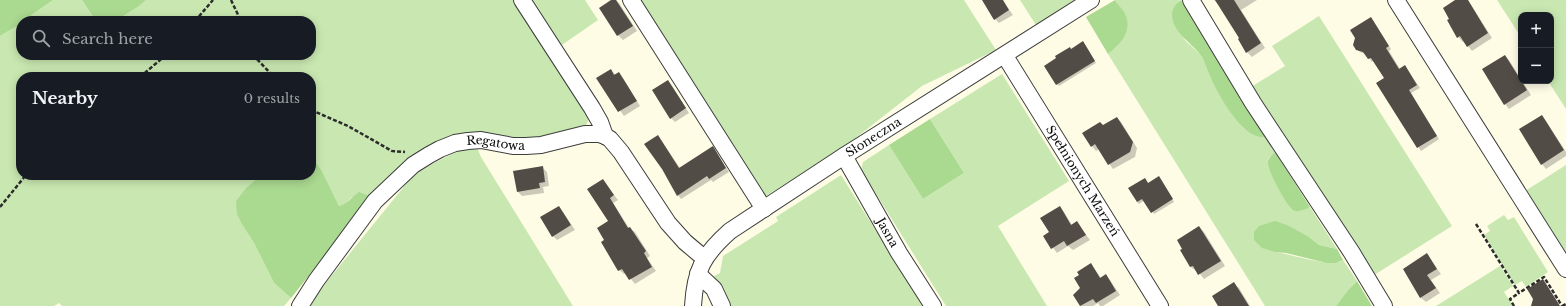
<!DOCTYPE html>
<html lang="en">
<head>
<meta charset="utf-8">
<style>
  body { margin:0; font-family:"Libre Baskerville",serif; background:#242831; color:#f1f3f6 }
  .controls { position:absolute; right:12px; top:12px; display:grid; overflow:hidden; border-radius:8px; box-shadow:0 2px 10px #0003 }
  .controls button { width:36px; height:36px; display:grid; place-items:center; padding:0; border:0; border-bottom:1px solid #363941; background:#171b24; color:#f1f3f6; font:20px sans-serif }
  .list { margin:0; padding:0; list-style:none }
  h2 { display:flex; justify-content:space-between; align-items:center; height:52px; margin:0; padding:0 16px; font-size:17px }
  h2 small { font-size:13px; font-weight:400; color:#9ea1a6 }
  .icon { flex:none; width:22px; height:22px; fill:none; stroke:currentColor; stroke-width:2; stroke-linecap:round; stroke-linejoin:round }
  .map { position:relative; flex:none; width:1566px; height:306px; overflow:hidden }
  .search { position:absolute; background:#171b24; box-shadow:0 2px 10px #0003; left:16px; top:16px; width:300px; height:44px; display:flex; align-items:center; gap:10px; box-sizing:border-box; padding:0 14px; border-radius:16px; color:#9ea1a6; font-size:15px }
  .panel { position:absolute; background:#171b24; box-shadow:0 2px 10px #0003; left:16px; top:72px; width:300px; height:108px; border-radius:16px }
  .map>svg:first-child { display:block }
  .green { fill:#c9e8b1 }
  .forest { fill:#aad990 }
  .shadow { fill:#0003 }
  .building { fill:#524c46 }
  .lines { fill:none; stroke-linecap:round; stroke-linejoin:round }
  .minor-casing { stroke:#3d3d3d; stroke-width:18 }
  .path { stroke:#2c2c2c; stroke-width:2.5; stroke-dasharray:4 2; stroke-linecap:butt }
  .minor { stroke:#fff; stroke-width:16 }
  .labels { text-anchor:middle; stroke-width:4; stroke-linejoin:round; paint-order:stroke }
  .street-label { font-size:12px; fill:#0a0a0a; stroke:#fff }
</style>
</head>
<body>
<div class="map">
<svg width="1566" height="306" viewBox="0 0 1566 306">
  <rect width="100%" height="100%" fill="#fffce6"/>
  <path class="green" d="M53,0H82L96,21H23Z
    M146,0H514L587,110L589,119L585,128L524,141L466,135L372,197H352L345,204L339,206L322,171L311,156V77H21V175H261L247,187L243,226L254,243L274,283L291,298L284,306H62L59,303L54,306H0V36L21,23V55H311V21H115L138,7Z
    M528,0H585L598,20L559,47Z
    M638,0H964L996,50L922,86L839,151L763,198Z
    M1020,0H1074L1036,25Z
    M1115,0H1180L1177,3C1178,11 1181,34 1184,39C1187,43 1198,51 1202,57C1205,62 1206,68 1209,74C1218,91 1244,140 1266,137L1275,152L1268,159L1300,211L1310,207L1337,249L1319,245L1309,237L1275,252C1291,254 1331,268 1343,260L1357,281L1348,290L1336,306H1265L1108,54L1116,47L1126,16Z
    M1497,0H1566V109L1548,81H1551V15H1521V37Z
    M1319,16L1452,226L1371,277L1251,87L1285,66L1272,46Z
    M1002,74L1069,181L998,226L1047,306H946L861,170L863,162L889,145L923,199L964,173L930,119Z
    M476,145L481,157L573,306H307L415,173L463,148Z
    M1566,165V257L1525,191Z
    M841,175L923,306H731L714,276L720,273L723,256L778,221L776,217Z
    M1504,215L1508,220L1514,217L1548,272L1526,287L1522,281L1515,285L1484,235L1490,231L1487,226Z
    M1500,266L1513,286L1504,292L1513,306H1436Z"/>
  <path class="forest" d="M0,0H53L23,21H21L20,24L0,36Z
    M82,0H146L138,7L115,21H96Z
    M1115,0C1118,5 1124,10 1126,16C1132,32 1120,44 1108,54L1086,17Z
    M1181,0L1266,137C1242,141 1217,92 1209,74C1206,68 1205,62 1202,57C1193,43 1173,34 1172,15C1172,9 1176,3 1181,0Z
    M930,119L964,173L923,199L889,145Z
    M1275,152L1310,207C1306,209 1300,212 1295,211C1288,209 1267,170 1268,162C1268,158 1272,155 1275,152Z
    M311,156L322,171L339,206C347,204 352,197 359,192L372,197L291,298L274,283L254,243L243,226L237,214L236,201L247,187L261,175H311Z
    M1275,221L1287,225L1309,237L1319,245L1337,249L1343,260L1335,263H1327L1286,253L1275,252L1262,248L1254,240V232L1259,226Z
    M1357,281L1372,306H1336L1348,290Z"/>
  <path class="shadow" d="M613,0H616L619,3L637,31L623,40L618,35L601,8Z
    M983,0H1002L1013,15L999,23L995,19Z
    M1214,0H1257L1241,10L1265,48L1252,57L1247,52L1240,38L1219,5Z
    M1457,0H1468L1492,38L1472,51L1464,41L1463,42L1458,37L1448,21L1451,19Z
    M1373,21L1391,49L1389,51L1400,69L1405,66L1420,88L1411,93L1439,139L1421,151L1377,83L1385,78L1374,60L1372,62L1366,54L1360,52L1357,49Z
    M1085,45L1096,63L1059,86L1057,84L1071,50Z
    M1505,56L1509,60L1531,95L1509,109L1505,104Z
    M611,70L616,75L618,74L623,78L640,106L624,116L597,79Z
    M667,82L672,86L689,113L675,122L671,118Z
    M1542,116L1546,121L1566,152V156L1546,169L1542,164Z
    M1117,118L1121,122L1137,148L1135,157L1113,169L1099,149L1096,151L1092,146L1103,126Z
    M658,136L680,168L713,148L729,172L713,182L711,180L681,199L678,195Z
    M542,167L547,172L549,186L543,187L544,193L522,196L518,192Z
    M1145,179L1149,184L1161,180L1174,202L1154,214L1145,200L1139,204L1137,202Z
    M603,181L618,200L613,203L629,228L635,232L650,256L647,258L656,271L635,284L626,273L624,274L619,270L606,240L610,222Z
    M559,207L563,212L575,230L557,240L553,236Z
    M1060,207L1064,212L1072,225L1077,222L1090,240L1073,250L1068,246L1057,253L1044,236L1050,232Z
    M1199,227L1204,232L1225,266L1204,279L1197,270L1196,271L1191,267L1181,251Z
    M1427,255L1441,274L1431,280L1440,293L1426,302L1421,298L1404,269Z
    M1091,264L1101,278L1106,275L1110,280L1120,295L1103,306H1100L1098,303L1093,306H1081L1074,295L1082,289L1080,276Z
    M1234,284L1239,288L1250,306H1218Z"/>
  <path class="building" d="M611,0H616L633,26L617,36L599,8Z
    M982,0H1003L1009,10L994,20Z
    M1215,0H1234L1261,43L1246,53L1238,39L1239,38Z
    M1455,0H1468L1488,33L1467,47L1460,36L1457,38L1447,20L1449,19L1443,8Z
    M1371,17L1389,46L1386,48L1399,69L1405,65L1417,85L1409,90L1437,136L1417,148L1376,83L1384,78L1371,58L1368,59L1363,52L1356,50L1353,45L1355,38L1350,30Z
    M1083,41L1095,61L1056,85L1044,66L1056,58L1055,56L1070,47L1071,49Z
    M1505,55L1527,90L1504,105L1482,69Z
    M611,69L614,75L619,72L637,101L618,112L596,78Z
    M668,80L686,108L670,119L652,90Z
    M1542,115L1564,150L1541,165L1519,129Z
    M1117,117L1133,142L1130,152L1108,165L1095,144L1091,147L1082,133L1100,122L1103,125Z
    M658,135L679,168L713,146L726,168L709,179L707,176L677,196L662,169L644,144Z
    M543,166L545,182L539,183L540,188L517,192L513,171Z
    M1159,176L1173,199L1151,213L1142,199L1137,202L1128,188L1145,178L1148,183Z
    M603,179L614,195L610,198L628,228L630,227L646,251L644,253L652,267L629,280L622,269L618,271L601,242L604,240L597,228L608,221L587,189Z
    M559,206L571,225L552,237L540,217Z
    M1060,206L1071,225L1077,221L1086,235L1067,246L1064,241L1051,249L1043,236L1049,232L1040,218Z
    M1199,226L1221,261L1198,275L1193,266L1190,267L1180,250L1182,249L1177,240Z
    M1427,253L1437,269L1427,275L1436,288L1420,298L1403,269Z
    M1091,263L1100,278L1106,274L1116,291L1096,303L1093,299L1080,306L1073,295L1080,288L1074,278L1079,275L1077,272Z
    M1543,279L1560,306H1531L1533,299L1527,289Z
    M1234,282L1249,306H1218L1212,296Z"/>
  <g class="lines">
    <defs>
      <g id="minor">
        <path d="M522,0L592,108L600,122L605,136"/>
        <path d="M631,0L764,209"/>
        <path d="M1191,0L1253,103L1352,253L1384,306"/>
        <path d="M1396,0L1566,269"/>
        <path id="s1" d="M1005,56L1160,306"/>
        <path id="s2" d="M844,156L899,253L933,306"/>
        <path d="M698,274L714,289L722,306"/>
        <path id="s3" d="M300,306L316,281L375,201L413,165L429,155L440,149L455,143L468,141L481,140L513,146H526L541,145L585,134H599L605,136L610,139L621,152L668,223L685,242L704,258"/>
        <path id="s4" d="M693,306C695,270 703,255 730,231L844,156L1091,0"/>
      </g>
    </defs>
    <use href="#minor" class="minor-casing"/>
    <path class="path" d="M231,0L241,21
      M195,21L213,0
      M253,55L274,77
      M140,77L166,55
      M311,110L348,126L392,151L405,152
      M0,207L26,175
      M1476,224L1519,293L1544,277L1562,306
      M1514,306L1510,299L1519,293
      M1562,306L1566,304"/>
    <use href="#minor" class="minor"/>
  </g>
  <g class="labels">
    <g class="street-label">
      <text dy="4" stroke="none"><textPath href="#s4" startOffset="258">Słoneczna</textPath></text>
      <text dy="4" stroke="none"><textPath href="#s3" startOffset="270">Regatowa</textPath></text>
      <text dy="4" stroke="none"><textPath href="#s1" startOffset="147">Spełnionych Marzeń</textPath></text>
      <text dy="4" stroke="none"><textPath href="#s2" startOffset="88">Jasna</textPath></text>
    </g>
  </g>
</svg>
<div class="controls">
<button>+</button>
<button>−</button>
</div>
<div class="search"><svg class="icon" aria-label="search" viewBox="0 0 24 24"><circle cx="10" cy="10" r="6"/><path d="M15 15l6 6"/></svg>Search here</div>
<section class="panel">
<h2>Nearby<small>0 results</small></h2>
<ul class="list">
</ul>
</section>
</div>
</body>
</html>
